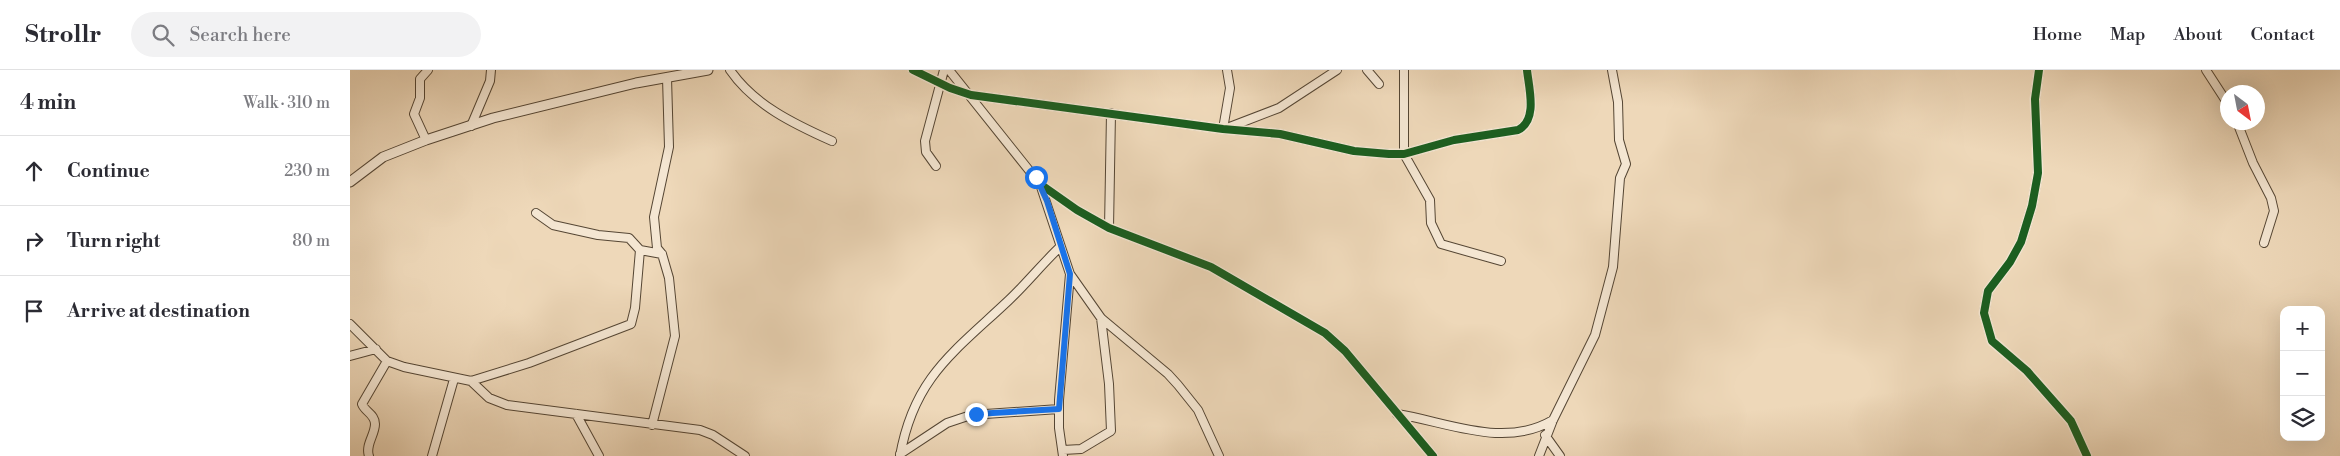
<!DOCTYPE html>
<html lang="en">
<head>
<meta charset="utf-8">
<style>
  body { margin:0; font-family:"Libre Bodoni",serif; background:#f2f2f3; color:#2b2b33 }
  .controls { position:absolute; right:15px; bottom:15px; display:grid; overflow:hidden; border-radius:10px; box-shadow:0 5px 20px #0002 }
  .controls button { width:45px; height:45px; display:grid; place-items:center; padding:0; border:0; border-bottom:1px solid #e1e1e2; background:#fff; color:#2b2b33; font:25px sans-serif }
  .compass { position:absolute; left:1870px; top:15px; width:45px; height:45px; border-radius:50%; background:#fff; box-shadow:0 5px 20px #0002; rotate:148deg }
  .stop { position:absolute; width:15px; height:15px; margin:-11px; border:4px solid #1a73e8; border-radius:50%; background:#fff }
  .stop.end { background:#1a73e8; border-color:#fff; box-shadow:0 1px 5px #0008 }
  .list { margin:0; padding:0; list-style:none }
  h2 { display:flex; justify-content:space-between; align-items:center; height:65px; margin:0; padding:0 20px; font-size:21px }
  h2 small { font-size:16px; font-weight:400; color:#7c7c81 }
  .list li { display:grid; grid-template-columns:32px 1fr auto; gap:15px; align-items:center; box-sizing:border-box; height:70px; padding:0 20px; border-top:1px solid #e1e1e2 }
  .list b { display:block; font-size:19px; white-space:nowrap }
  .list em { font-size:16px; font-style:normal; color:#7c7c81 }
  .icon { flex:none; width:28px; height:28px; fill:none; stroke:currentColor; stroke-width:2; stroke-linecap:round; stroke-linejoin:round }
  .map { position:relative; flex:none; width:1990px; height:386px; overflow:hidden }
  header { display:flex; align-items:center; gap:30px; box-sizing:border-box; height:70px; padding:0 25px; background:#fff; border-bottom:1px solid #e1e1e2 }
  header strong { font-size:24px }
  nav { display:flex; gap:28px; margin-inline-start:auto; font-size:18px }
  .search { width:350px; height:45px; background:#f2f2f3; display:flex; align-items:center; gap:12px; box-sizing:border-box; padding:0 18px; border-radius:28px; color:#7c7c81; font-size:19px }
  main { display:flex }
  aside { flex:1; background:#fff }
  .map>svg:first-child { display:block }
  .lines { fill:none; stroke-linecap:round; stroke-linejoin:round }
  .minor-casing { stroke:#554634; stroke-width:10 }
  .tertiary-casing { stroke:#554634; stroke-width:11 }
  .minor { stroke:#f4e6d2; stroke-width:8 }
  .tertiary { stroke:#f4e6d2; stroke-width:9 }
  .cycleway-casing { stroke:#f4e6d2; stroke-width:11 }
  .cycleway { stroke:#1b5e20; stroke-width:8 }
  .route { stroke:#1a73e8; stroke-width:6 }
</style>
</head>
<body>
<header>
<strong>Strollr</strong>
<div class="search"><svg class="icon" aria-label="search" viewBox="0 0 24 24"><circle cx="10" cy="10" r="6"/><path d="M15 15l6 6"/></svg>Search here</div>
<nav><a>Home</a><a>Map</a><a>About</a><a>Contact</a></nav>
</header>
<main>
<aside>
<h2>4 min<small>Walk · 310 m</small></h2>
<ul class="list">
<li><svg class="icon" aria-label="ahead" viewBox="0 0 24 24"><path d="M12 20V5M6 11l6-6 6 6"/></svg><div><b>Continue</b></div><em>230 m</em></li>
<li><svg class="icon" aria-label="right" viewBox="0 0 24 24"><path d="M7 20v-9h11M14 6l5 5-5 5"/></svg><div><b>Turn right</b></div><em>80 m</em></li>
<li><svg class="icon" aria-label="arrive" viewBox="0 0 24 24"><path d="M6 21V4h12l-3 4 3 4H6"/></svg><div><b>Arrive at destination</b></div></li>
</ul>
</aside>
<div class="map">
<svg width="1990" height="386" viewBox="0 0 1990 386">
  <rect width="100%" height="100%" fill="#eed8b9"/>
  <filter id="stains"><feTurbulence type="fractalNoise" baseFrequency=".004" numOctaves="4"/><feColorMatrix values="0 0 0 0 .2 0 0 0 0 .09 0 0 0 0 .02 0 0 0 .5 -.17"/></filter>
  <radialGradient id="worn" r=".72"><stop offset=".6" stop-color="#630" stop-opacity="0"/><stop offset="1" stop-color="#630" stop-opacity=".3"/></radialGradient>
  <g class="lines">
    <defs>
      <path id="minor" d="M380,0C404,35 444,54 482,71
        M563,0L600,18L621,25L873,59L930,64L1004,81L1039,84H1054L1104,70L1168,60C1188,50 1179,19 1177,0
        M599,0L690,114L720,204L751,248L818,304L828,315L848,340L869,386
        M1017,0L1029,14
        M1054,0V84L1080,130L1081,153L1091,174L1151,191
        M1689,0L1685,29L1688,103L1682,136L1671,172L1660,192L1638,221L1634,243L1642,271L1677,301L1721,351L1737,386
        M1856,0L1878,34
        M1887,52L1903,93L1921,128L1924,141L1914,173
        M121,56L140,11L141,0
        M877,58L929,38L987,0
        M873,59L880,18L877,0
        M76,70L64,44L70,28V9L78,0
        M586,96L576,82L575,71L594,0
        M690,114L727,140L759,158L861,197L975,263L995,281L1083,386
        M186,143L203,155L248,165L279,168L290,180L312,184
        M759,158L761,43
        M0,254L37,291L54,297L121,311L179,293L281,254L285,238L290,180
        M0,286L26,279
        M121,311L139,328L157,335L350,360L363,365L395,386
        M226,344L249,386
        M1047,344C1098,352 1154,379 1203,350
        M302,355L325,266L319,208L312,184L307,178L304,147L319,77L317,8
        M1195,365L1210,386
        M713,380L731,379L761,361L759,314L751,248
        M550,384L597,353L621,345L709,339
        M19,386C15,375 25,365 25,354C25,344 15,342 12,334L37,291
        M82,386L104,309
        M550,386C564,307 604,282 659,230C677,213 692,194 710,177
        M713,386L709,358V330L720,204
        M1189,386L1203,350L1245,265L1263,197L1270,108L1276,94L1269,70L1268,32L1262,0"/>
      <path id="tertiary" d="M0,112L33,87L76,70L143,48L286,13L358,0"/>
    </defs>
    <use href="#minor" class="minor-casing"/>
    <use href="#tertiary" class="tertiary-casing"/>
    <use href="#minor" class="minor"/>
    <use href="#tertiary" class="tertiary"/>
    <defs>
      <path id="cycleway" d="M563,0L600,18L621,25L873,59L930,64L1004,81L1039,84H1054L1104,70L1168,60C1188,50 1179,19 1177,0
        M1689,0L1685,29L1688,103L1682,136L1671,172L1660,192L1638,221L1634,243L1642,271L1677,301L1721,351L1737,386
        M690,114L727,140L759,158L861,197L975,263L995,281L1083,386"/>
    </defs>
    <use href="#cycleway" class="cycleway-casing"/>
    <use href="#cycleway" class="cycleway"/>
  </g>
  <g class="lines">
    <path class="route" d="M626,344L709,339L720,204L697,131L686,107"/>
  </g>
  <rect width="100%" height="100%" filter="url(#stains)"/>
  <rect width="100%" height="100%" fill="url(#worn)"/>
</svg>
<div class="controls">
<button>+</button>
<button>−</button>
<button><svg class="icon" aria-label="layers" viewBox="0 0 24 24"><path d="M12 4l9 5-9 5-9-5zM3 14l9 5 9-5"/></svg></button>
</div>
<svg class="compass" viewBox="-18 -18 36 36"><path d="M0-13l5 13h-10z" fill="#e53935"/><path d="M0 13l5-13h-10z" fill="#7c7c81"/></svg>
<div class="stop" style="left:686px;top:107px"></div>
<div class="stop end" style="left:626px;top:344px"></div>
</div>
</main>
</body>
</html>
